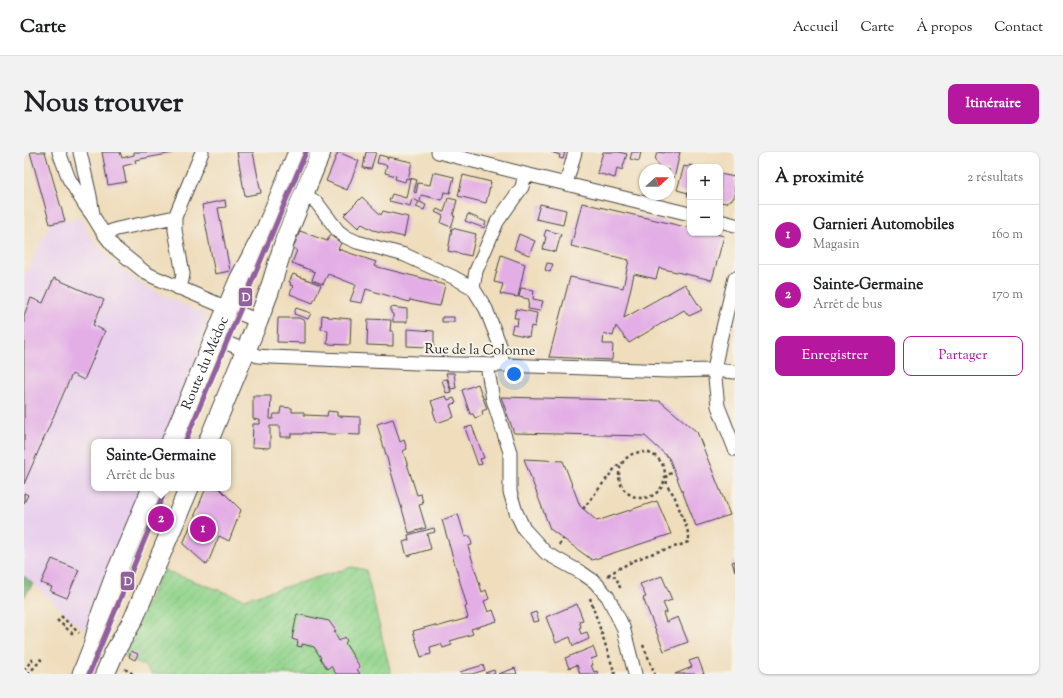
<!DOCTYPE html>
<html lang="fr">
<head>
<meta charset="utf-8">
<style>
  body { margin:0; font-family:"Sorts Mill Goudy",serif; background:#f2f2f2; color:#202124 }
  .controls { position:absolute; right:12px; top:12px; display:grid; overflow:hidden; border-radius:8px; box-shadow:0 1px 3px #0004 }
  .controls button { width:36px; height:36px; display:grid; place-items:center; padding:0; border:0; border-bottom:1px solid #e0e0e0; background:#fff; color:#202124; font:20px sans-serif }
  .compass { position:absolute; left:615px; top:12px; width:36px; height:36px; border-radius:50%; background:#fff; box-shadow:0 1px 3px #0004; rotate:69deg }
  .you { position:absolute; left:490px; top:222px; width:14px; height:14px; margin:-10px; border:3px solid #fff; border-radius:50%; background:#1a73e8; box-shadow:0 0 0 6px #1a73e833 }
  .badge { display:grid; place-items:center; width:26px; height:26px; border-radius:50%; background:#b5179e; color:#fff; font-size:13px; font-weight:700 }
  .pin { position:absolute; translate:-50% -50%; border:2px solid #fff; box-shadow:0 1px 4px #0006 }
  .popup { position:absolute; left:67px; top:287px; width:140px; height:52px; box-sizing:border-box; display:grid; place-content:center; border-radius:8px; background:#fff; filter:drop-shadow(0 1px 3px #0005); font-size:13px; white-space:nowrap; color:#757577 }
  .popup b { font-size:15px; color:#202124 }
  .popup::after { content:''; position:absolute; left:50%; top:100%; margin-left:-8px; border:8px solid transparent; border-top-color:#fff }
  .list { margin:0; padding:0; list-style:none }
  h2 { display:flex; justify-content:space-between; align-items:center; height:52px; margin:0; padding:0 16px; font-size:17px }
  h2 small { font-size:13px; font-weight:400; color:#757577 }
  .list li { display:grid; grid-template-columns:26px 1fr auto; gap:12px; align-items:center; box-sizing:border-box; height:60px; padding:0 16px; border-top:1px solid #e0e0e0 }
  .list b { display:block; font-size:15px; white-space:nowrap }
  .list p { margin:0; font-size:13px; white-space:nowrap; color:#757577 }
  .list em { font-size:13px; font-style:normal; color:#757577 }
  .actions { display:flex; gap:8px; padding:12px 16px }
  .actions a { flex:1; padding:9px 0; border:1px solid #b5179e; border-radius:8px; text-align:center; font-size:14px; color:#b5179e }
  .actions .main { background:#b5179e; color:#fff }
  .map { position:relative; flex:none; width:711px; height:522px; overflow:hidden; border-radius:8px }
  header { display:flex; align-items:center; gap:24px; box-sizing:border-box; height:56px; padding:0 20px; background:#fff; border-bottom:1px solid #e0e0e0 }
  header strong { font-size:19px }
  nav { display:flex; gap:22px; margin-inline-start:auto; font-size:14px }
  .intro { display:flex; align-items:center; justify-content:space-between; box-sizing:border-box; height:96px; padding:0 24px }
  h1 { margin:0; font-size:28px }
  .button { padding:10px 18px; border-radius:8px; background:#b5179e; color:#fff; font-size:14px; font-weight:700 }
  main { display:flex; gap:24px; padding:0 24px }
  aside { flex:1; background:#fff; border-radius:8px; box-shadow:0 1px 3px #0004 }
  .map>svg:first-child { display:block }
  .built { fill:#e9d1ed }
  .forest { fill:url(#forest-firs); stroke:#507052 }
  .garden { fill:url(#garden-furrows); stroke:#5e805c }
  .building { fill:#e3aee6 }
  .lines { fill:none; stroke-linecap:round; stroke-linejoin:round }
  .street-casing { stroke:#484641; stroke-width:15 }
  .secondary-casing { stroke:#484641; stroke-width:21 }
  .path { stroke:#484641; stroke-width:2.5; stroke-dasharray:3 3; stroke-linecap:butt }
  .street { stroke:#fff; stroke-width:13 }
  .secondary { stroke:#fff; stroke-width:19 }
  .tram-1-casing { stroke:#f7f3e8; stroke-width:8 }
  .tram-1 { stroke:#91619d; stroke-width:5 }
  .labels { text-anchor:middle; stroke-width:4; stroke-linejoin:round; paint-order:stroke }
  .street-label { font-size:14px; fill:#2b2b2b; stroke:#f7f3e8 }
  .line-badge { stroke:#f7f3e8; stroke-width:1.5 }
  .badge-label { font-size:11px; text-anchor:middle; font-weight:bold; fill:#fff }
</style>
</head>
<body>
<header>
<strong>Carte</strong>
<nav><a>Accueil</a><a>Carte</a><a>À propos</a><a>Contact</a></nav>
</header>
<div class="intro"><h1>Nous trouver</h1><a class="button">Itinéraire</a></div>
<main>
<div class="map">
<svg width="711" height="522" viewBox="0 0 711 522">
  <defs>
    <pattern id="forest-firs" width="22" height="20" patternUnits="userSpaceOnUse"><rect width="22" height="20" fill="#75b678"/><path d="M5 1l3.5 6h-7zM16 11l3.5 6h-7z" fill="#609463"/></pattern>
    <pattern id="garden-furrows" width="10" height="10" patternUnits="userSpaceOnUse"><rect width="10" height="10" fill="#92d48c"/><path d="M-1 1l2-2M0 10L10 0M9 11l2-2" fill="none" stroke="#7eb679"/></pattern>
  </defs>
  <rect width="100%" height="100%" fill="#f7f3e8"/>
  <filter id="ink" filterUnits="userSpaceOnUse"><feTurbulence type="fractalNoise" baseFrequency=".025" numOctaves="2"/><feDisplacementMap in="SourceGraphic" scale="8" xChannelSelector="R" yChannelSelector="G"/><feConvolveMatrix kernelMatrix="1 2 1 2 8 2 1 2 1" color-interpolation-filters="sRGB"/></filter>
  <filter id="wash" filterUnits="userSpaceOnUse"><feTurbulence type="fractalNoise" baseFrequency=".012" numOctaves="4" result="noise"/><feDisplacementMap in="SourceGraphic" scale="16" xChannelSelector="R" yChannelSelector="G"/><feGaussianBlur stdDeviation="0.9" result="paint"/><feColorMatrix in="noise" values="0 0 0 0 0 0 0 0 0 0 0 0 0 0 0 0 0 1.4 0 .05"/><feComposite in="paint" operator="in"/></filter>
  <g filter="url(#wash)">
    <rect width="100%" height="100%" fill="#efddbc"/>
    <path class="built" d="M56,65L65,83L86,108L115,131L134,141L181,162L182,175L174,203L138,290H70V336H119L62,480L0,424V125L26,72Z"/>
    <path class="forest" d="M0,424L9,432L0,445Z"/>
    <path class="garden" d="M328,415L342,418L367,522H128L120,513L98,503L139,418L220,447Z"/>
    <g id="blocks">
      <path class="building" d="M6,0H21L41,69L26,72Z
        M78,0H96L98,6L110,3V0H149V1L111,8L112,11L99,14L102,30L84,33Z
        M213,0H229L237,41L221,44Z
        M314,0L335,9L323,38L302,29Z
        M342,0H352L347,17L339,16Z
        M527,0H541L539,7L535,6L536,3Z
        M579,0H595L603,2L598,18L593,16L591,26L573,21Z
        M608,0H617L615,9L606,7Z
        M633,0L640,1L641,0H656L650,27L645,26V18H628V16L633,17L634,12L631,8Z
        M355,3L363,5V7H364V5L388,10L384,27L382,26L381,30L371,27L372,24L361,21L363,13L353,11Z
        M666,13L670,14L666,15V44H663L664,41L653,38L660,14L663,15Z
        M409,20L430,25L426,41L420,40L418,48L397,43L396,50L402,53L400,58L392,55L395,50L388,47L386,54L365,49L368,42L382,46L386,26L393,28L390,40L392,41L394,31L406,33Z
        M696,22L711,25L710,46L702,51L696,50Z
        M439,23L467,30L462,51L434,44Z
        M338,45L357,63L359,59L384,65L380,85L349,78L338,72L334,76L320,63Z
        M424,46L433,48L429,64H431L427,75L417,71L419,64L411,60L413,57L420,60Z
        M201,48L202,55L194,56L206,119L191,122L178,53Z
        M558,51L666,76V81H687L700,84L688,128L635,116L632,127L610,122L600,166L661,132L678,158L665,164L660,158L605,191L592,174L589,184L580,181L579,192H589L588,208L525,205L546,125L599,136L605,108L547,94Z
        M516,52L542,58L539,73L512,67Z
        M444,62L462,70L460,76L441,69Z
        M428,76L452,82L447,104L424,99Z
        M522,78L537,82L532,100L519,97L522,85L520,84Z
        M276,79L303,89L306,83L317,91L314,97L352,110L350,114L413,130V131L421,133L416,154L409,153H408L386,148L385,150L342,137L338,151L326,149L332,133L304,122L299,132L288,128L291,120L268,111L273,98L269,96Z
        M495,82L511,89L505,103L490,97Z
        M477,103L501,112L494,145L476,142L479,132L470,130Z
        M523,111L529,112L526,120L521,118Z
        M269,122L297,133L289,151L266,142L269,134L266,133L267,131L265,130Z
        M30,126L80,148L69,173L81,179L60,228L48,222L0,332V163L7,146L19,151Z
        M497,136L510,138L509,147L519,149L516,159L504,157L505,147L495,145Z
        M367,155L383,157V170H369V162L367,161Z
        M272,156L287,161L284,167L270,162Z
        M492,157L513,161L511,175L507,174L505,185L487,181L489,173L493,174L494,166H490Z
        M298,163L304,164V165L327,167L326,193L303,192L304,178L297,177Z
        M418,165H430V170H418Z
        M254,166H275L281,169V191L253,190Z
        M344,167L367,168L366,179H369V194L343,193Z
        M383,177L410,179V194H404V195L383,194Z
        M422,221H430L432,236L427,237Z
        M423,227L427,240L422,241L418,228Z
        M454,232L463,257L458,259L459,263L451,266L449,262H446L438,238Z
        M229,244H247L246,267H249L250,262H256L257,255L268,256V260H280V263L303,264L304,259L313,260V264L336,265V283L279,281V282H267V285H256V274H246V296L228,295L229,272H236V268L229,267Z
        M422,244L424,248L430,246L432,251L426,253L430,265L413,271L409,259L410,258L407,249Z
        M477,245L636,249L673,280L706,363L672,374L645,306L621,284L490,281Z
        M369,267L376,290L380,288L383,297L379,299L393,343L397,342L399,352L395,353L402,376L385,381L353,272Z
        M448,274L460,306L456,307L458,312L454,313L441,276Z
        M500,307L539,309L556,354L573,369L633,349L647,382L568,408L526,377Z
        M182,336H195L217,358L205,389L195,384L183,413L159,392Z
        M0,341L4,343L0,351Z
        M434,362L441,385L446,384L448,393L444,394L458,440L462,438L465,447L460,449L464,460L469,458L473,469L447,477L449,482L426,489L428,493L419,496L417,492L406,495L407,502L397,505L389,479L411,473L412,475L444,466L441,455L443,454L418,368Z
        M410,376L411,380L403,382L407,397L383,404L379,390L385,388L384,383Z
        M28,407L55,418L43,446L26,439L28,435L17,431Z
        M711,409V419L708,410Z
        M638,424L648,448L639,451L643,460L639,461L642,470L654,465L664,490L640,499L619,446L622,445L616,432Z
        M553,452L559,468L555,469L557,475L555,476L557,482L563,480L565,487L549,494L546,485L532,491L522,465Z
        M512,460L515,469L509,470L506,462Z
        M273,462L305,469L312,479L310,480L315,489L321,485L323,489L321,491L336,515L333,517L336,522H312L307,514L303,517L296,506H297L290,495L278,492V495L273,494L274,489L268,487Z
        M569,495L573,505L567,507L569,513H567L570,520L573,519L574,522H556L553,513L545,516L541,506Z
        M107,499L114,502L111,508L105,505Z
        M674,506L680,522H651L668,515L665,509Z
        M459,513L461,518L448,522H437L436,520Z
        M491,516L493,522H474L483,519Z
        M470,518L471,522H462L461,521Z"/>
    </g>
  </g>
  <g filter="url(#ink)">
    <use href="#blocks" fill-opacity="0" stroke="#484641" stroke-width="1"/>
    <g class="lines">
      <defs>
        <path id="street" d="M35,0L45,27L61,53L69,64L80,82L91,96L122,121L130,125L234,169
          M56,0L66,44L69,62
          M414,0L501,22L666,62
          M542,32L551,0
          M279,43L286,46L293,51L314,79L322,85L333,90L381,103L429,125L449,136L462,157L477,196L478,213
          M696,69L711,73
          M80,82L93,77L151,65
          M711,126L696,188L690,218L694,254L711,297
          M154,136L158,128L159,122L151,78V65L178,0
          M449,136L452,119L473,70L498,35L501,22
          M191,186L234,204L247,205L393,211L478,213L644,219L690,218L711,220
          M463,213L469,248L486,300V340L492,360L500,377L522,401L558,421L571,430L584,445L599,475L611,522"/>
        <g id="secondary">
          <path id="s1" d="M147,290L215,128L242,77L274,0"/>
          <path d="M184,290L234,169L245,140L262,85L297,0"/>
          <path d="M58,522L69,494L77,462L92,421L128,336"/>
          <path d="M81,522L90,501L109,468L165,336"/>
        </g>
      </defs>
      <use href="#street" class="street-casing"/>
      <use href="#secondary" class="secondary-casing"/>
      <path class="path" d="M595 323a23 23 0 1 1 46 0a23 23 0 1 1-46 0Z
        M559,357L591,316L598,311
        M535,393L539,387
        M583,423L592,425L597,438
        M584,423C599,414 614,406 630,401C641,397 653,395 664,390L665,385L663,377L650,343L643,334L642,323L651,320
        M566,446L591,522
        M37,464L55,481
        M33,468L49,482
        M619,493L631,522
        M101,517L109,522
        M0,518L9,507
        M4,522L17,508L15,506"/>
      <use href="#street" class="street"/>
      <use href="#secondary" class="secondary"/>
      <defs>
        <path id="tram-1" d="M161,290L282,0
          M65,522L142,336"/>
      </defs>
      <use href="#tram-1" class="tram-1-casing"/>
      <use href="#tram-1" class="tram-1"/>
    </g>
  </g>
  <g class="labels">
    <g class="street-label">
      <text transform="translate(456 197) rotate(1)" y="5">Rue de la Colonne</text>
      <text dy="5" stroke="none"><textPath href="#s1" startOffset="86">Route du Médoc</textPath></text>
    </g>
  </g>
  <g class="line-badge">
    <rect x="214" y="135" width="15" height="20" rx="4" fill="#91619d"/>
    <rect x="96" y="419" width="15" height="20" rx="4" fill="#91619d"/>
  </g>
  <g class="badge-label">
    <text x="222" y="149">D</text>
    <text x="104" y="433">D</text>
  </g>
</svg>
<div class="controls">
<button>+</button>
<button>−</button>
</div>
<svg class="compass" viewBox="-18 -18 36 36"><path d="M0-13l5 13h-10z" fill="#e53935"/><path d="M0 13l5-13h-10z" fill="#757577"/></svg>
<div class="you"></div>
<div class="pin badge" style="left:179px;top:377px">1</div>
<div class="pin badge" style="left:137px;top:367px">2</div>
<div class="popup"><b>Sainte-Germaine</b>Arrêt de bus</div>
</div>
<aside>
<h2>À proximité<small>2 résultats</small></h2>
<ul class="list">
<li><span class="badge">1</span><div><b>Garnieri Automobiles</b><p>Magasin</p></div><em>160 m</em></li>
<li><span class="badge">2</span><div><b>Sainte-Germaine</b><p>Arrêt de bus</p></div><em>170 m</em></li>
</ul>
<div class="actions"><a class="main">Enregistrer</a><a>Partager</a></div>
</aside>
</main>
</body>
</html>
